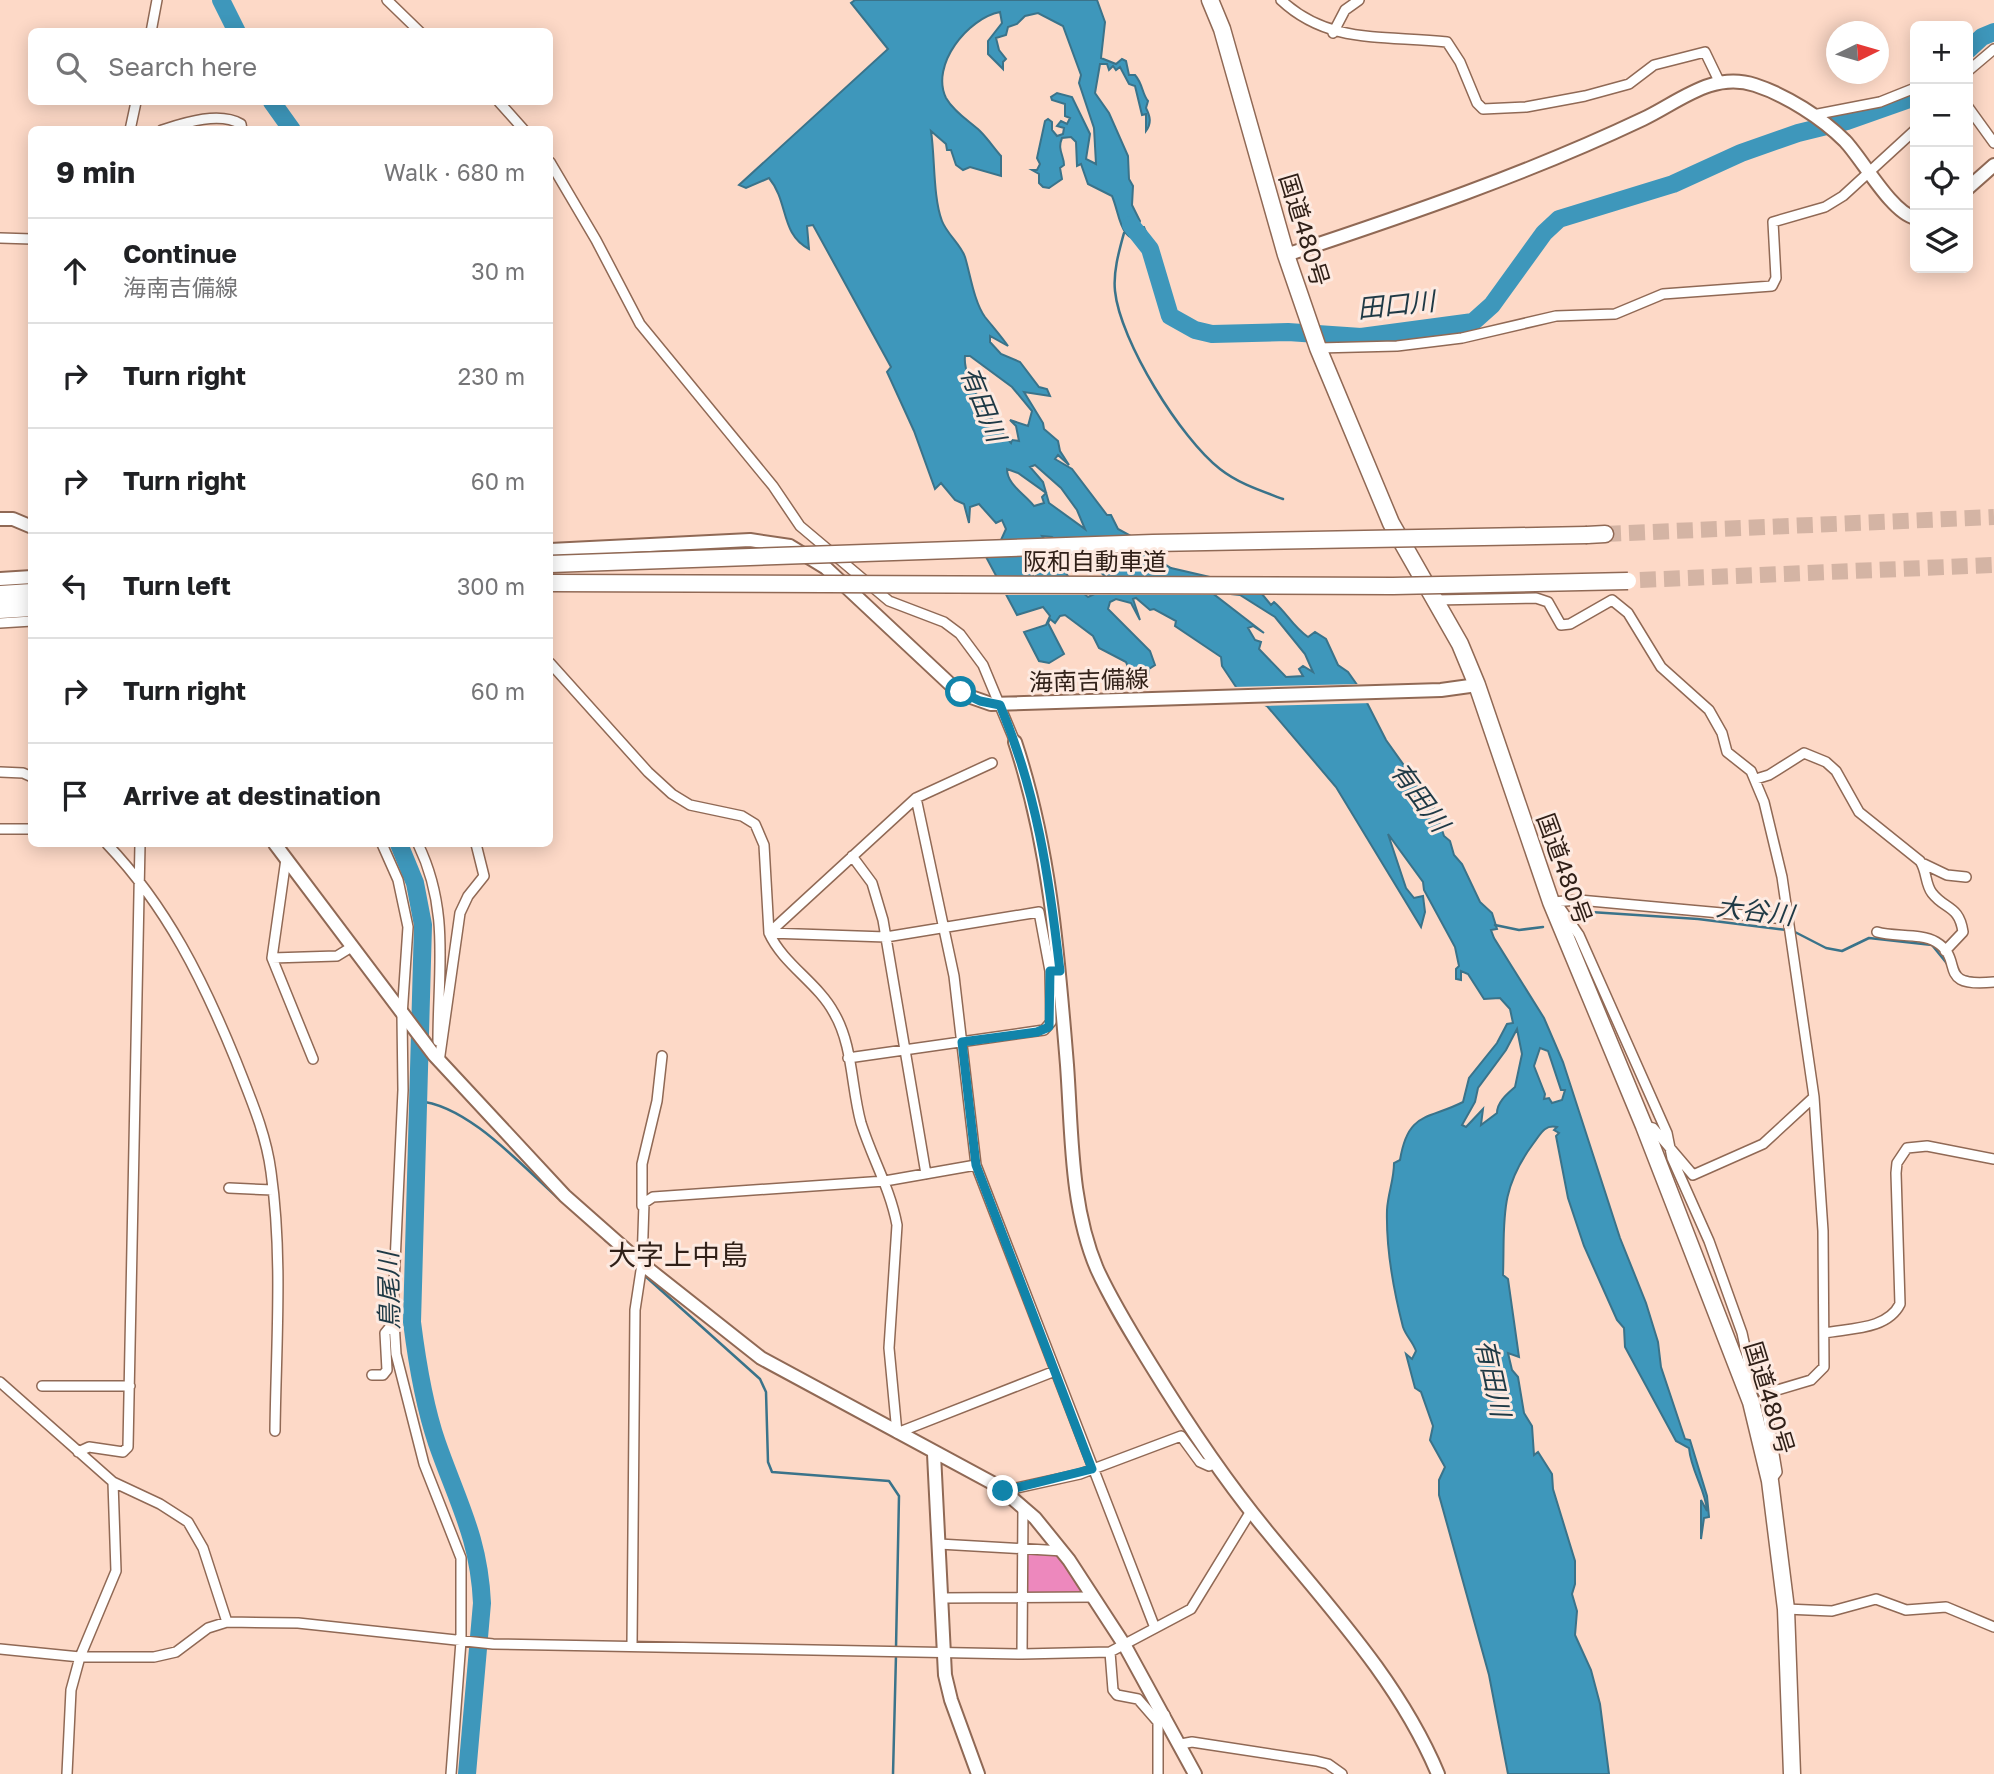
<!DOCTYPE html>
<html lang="en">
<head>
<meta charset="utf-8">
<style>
  body { margin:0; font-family:"Golos Text","Noto Sans JP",sans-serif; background:#f6f6f6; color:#202124 }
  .controls { position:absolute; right:21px; top:21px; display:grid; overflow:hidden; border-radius:10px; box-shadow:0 4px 18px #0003 }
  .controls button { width:63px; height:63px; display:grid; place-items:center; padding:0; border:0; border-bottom:2px solid #e0e0e0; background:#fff; color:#202124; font:35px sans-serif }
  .compass { position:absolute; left:1826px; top:21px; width:63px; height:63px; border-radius:50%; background:#fff; box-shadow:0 4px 18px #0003; rotate:85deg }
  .stop { position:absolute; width:21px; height:21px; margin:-16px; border:5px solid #1184aa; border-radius:50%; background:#fff }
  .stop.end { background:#1184aa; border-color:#fff; box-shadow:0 2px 7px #0008 }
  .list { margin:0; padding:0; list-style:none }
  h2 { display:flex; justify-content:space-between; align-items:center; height:91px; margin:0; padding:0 28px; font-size:30px }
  h2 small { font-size:23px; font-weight:400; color:#757577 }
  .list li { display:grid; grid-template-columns:46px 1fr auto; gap:21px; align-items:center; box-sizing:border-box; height:105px; padding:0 28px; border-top:2px solid #e0e0e0 }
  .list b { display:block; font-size:26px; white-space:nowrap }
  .list p { margin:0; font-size:23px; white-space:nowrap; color:#757577 }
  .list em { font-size:23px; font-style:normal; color:#757577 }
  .icon { flex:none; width:38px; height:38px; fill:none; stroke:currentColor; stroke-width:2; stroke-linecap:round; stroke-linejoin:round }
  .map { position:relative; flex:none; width:1994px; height:1774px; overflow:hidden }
  .search { position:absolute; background:#fff; box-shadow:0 4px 18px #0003; left:28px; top:28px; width:525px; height:77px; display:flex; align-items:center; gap:18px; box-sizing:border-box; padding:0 24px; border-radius:10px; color:#757577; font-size:26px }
  .panel { position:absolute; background:#fff; box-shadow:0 4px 18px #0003; left:28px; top:126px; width:525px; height:721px; border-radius:10px }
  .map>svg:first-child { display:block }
  .green { fill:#ed88bd }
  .water { fill:#3e97bb; stroke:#3a738a; stroke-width:2; fill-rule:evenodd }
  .pier { fill:#fdd9c7 }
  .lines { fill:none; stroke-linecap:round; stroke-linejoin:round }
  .stream { stroke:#3a738a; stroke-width:2.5 }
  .river { stroke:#3e97bb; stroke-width:18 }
  .highway-tunnel { stroke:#d4b4a4; stroke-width:16; stroke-dasharray:16 8; stroke-linecap:butt }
  .street-casing { stroke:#906955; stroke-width:12 }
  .secondary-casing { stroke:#906955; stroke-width:16 }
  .highway-casing { stroke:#906955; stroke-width:19 }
  .street { stroke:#fff; stroke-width:9 }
  .secondary { stroke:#fff; stroke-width:12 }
  .highway { stroke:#fff; stroke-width:16 }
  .highway-bridge-casing { stroke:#906955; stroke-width:19; stroke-linecap:butt }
  .highway-bridge { stroke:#fff; stroke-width:16 }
  .route { stroke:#1184aa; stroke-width:9 }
  .labels { text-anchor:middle; stroke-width:6; stroke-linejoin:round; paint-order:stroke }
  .street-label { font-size:24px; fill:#302018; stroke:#fdeae1 }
  .water-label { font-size:26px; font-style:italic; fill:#1e3945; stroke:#fdeae1 }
  .quarter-label { font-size:28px; fill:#302018; stroke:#fdeae1 }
</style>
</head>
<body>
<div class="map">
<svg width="1994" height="1774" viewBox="0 0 1994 1774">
  <rect width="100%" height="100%" fill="#fdd9c7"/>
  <path class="green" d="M1025,1552L1060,1554L1087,1594L1025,1595Z"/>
  <path class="water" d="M855,0H1097L1105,22L1101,58L1116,64L1122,59L1126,61L1129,75H1135C1143,84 1142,94 1148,101L1146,108C1150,116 1152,123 1146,131V114L1142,115L1135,86L1129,84L1120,67L1116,70L1113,66L1109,70L1107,64H1100L1095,93L1109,113L1128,156L1129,179L1133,186L1132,205L1140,221L1138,227H1144L1149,239L1147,241C1118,242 1121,217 1112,196L1088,184L1081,164L1077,166L1076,142L1071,137L1062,138C1057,150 1064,155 1064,165L1060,168L1062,179L1049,188L1043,187L1039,183V174L1032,170H1037L1040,164L1037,158L1045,121L1048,119L1052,122V130L1057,136L1063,134L1064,128L1057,126L1061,121L1067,124L1070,118L1065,116V104L1052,100L1051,97L1057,93L1072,97L1090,134L1086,159L1096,164L1094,128L1079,83L1081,75L1063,26L1038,13L1025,16L1017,24L1008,27L1006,35L996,38L999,50L1006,59L1003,62V69L988,54V41L1002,23L1000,12C968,18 930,65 946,98C954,112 969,121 980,131C988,139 994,148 1001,156V176L970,167L963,170L956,165L951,150H947L946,144L931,131C935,157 933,198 942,221C947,234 961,245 965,257C970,273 974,302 985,317C993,327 1001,336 1008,346L990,336V342L1001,354L1020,362L1039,387L1047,389L1050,396L1024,392L1043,423L1044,429L1058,441L1060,451L1069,465L1058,455L1055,459L1072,469L1107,515H1111L1118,529L1131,536L1139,548L1171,568L1257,588L1271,605L1274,602C1287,613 1293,627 1308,637L1315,632L1326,639L1338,665L1348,672L1360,689L1386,740L1435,809L1444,836L1450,841L1454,855L1462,864L1480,902L1492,913L1497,929L1491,930L1494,938L1544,1018L1563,1062L1620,1238L1646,1303L1658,1342L1661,1367L1685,1439L1690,1440L1707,1496L1709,1517L1704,1518L1701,1539V1500L1707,1511C1706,1490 1691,1472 1689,1448L1676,1441L1625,1347L1624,1328L1617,1320L1584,1246L1568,1198L1556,1136L1559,1133L1554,1130L1557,1127C1544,1124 1540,1135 1533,1144C1498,1191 1505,1222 1503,1275L1508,1279L1519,1357L1508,1353L1512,1370L1518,1377L1524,1413L1532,1426L1534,1455L1538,1452L1552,1474L1553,1489L1575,1561V1584L1572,1594L1577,1611L1575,1635L1591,1670L1600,1704L1609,1774H1508L1489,1675L1439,1495V1480L1445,1467L1430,1440L1433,1426L1421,1392L1415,1388L1406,1354L1412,1359L1416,1351C1413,1342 1406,1336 1403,1327C1394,1292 1386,1247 1387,1210C1388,1193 1394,1180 1394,1163L1400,1160C1408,1111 1428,1120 1463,1102L1469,1078L1497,1043L1507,1024L1513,1023L1510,1009L1500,998L1484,999L1468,974L1461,971V980L1456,979V969L1459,966L1455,947L1424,890L1423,882L1388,834L1406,888L1414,898L1423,896L1425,912L1421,927L1336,787L1267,706L1240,693L1222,666L1221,657L1175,626L1176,621L1154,609L1150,610L1136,598L1133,599L1140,620L1131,603L1116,599L1110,602L1108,609L1150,651L1155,665L1149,669V675L1144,682L1133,679L1126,662L1099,648L1093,636L1065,615L1060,616L1055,623L1050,619L1048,623L1064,654L1049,663L1039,661L1024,632L1046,625L1050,616L1043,607L1017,615L985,555L1001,540L1006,529L1002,520L996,523L979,504L970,507L969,523L964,504L955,500L941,483L935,489L914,431L887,372L891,367L813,225L807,226L809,249C780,234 789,202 769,178L746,188L739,185L888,49L851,3ZM965,356H970L1012,387L1032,411L1028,426L1010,420L1016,426L1019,441L1012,440L1011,443C996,426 962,381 965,356ZM1035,465L1061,488L1077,510L1085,529L1049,503L1043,482L1030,467ZM1007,469L1018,473L1046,493L1042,497L1044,503L1034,506C1025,494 1007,485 1007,469ZM1042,536L1052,537L1059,543L1085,554L1107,579L1101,591L1088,597C1071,584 1064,572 1056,553C1054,547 1046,542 1042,536ZM1211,592L1240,595L1275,617L1305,654L1313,672L1303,666L1299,669L1303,676L1286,677L1259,649L1261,642L1255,640L1248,628L1253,626L1264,633ZM1517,1029L1522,1054L1515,1087C1507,1094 1497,1102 1497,1113L1481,1125L1483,1109L1466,1127L1462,1125L1475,1102L1478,1088L1506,1050ZM1540,1048L1548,1051L1561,1090H1565L1562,1100L1552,1103L1549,1098L1544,1099L1545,1094L1534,1066Z"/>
  <path class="pier" d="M993,578L1082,588L1089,594L1098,589L1260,585L1266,595H1000Z
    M1360,684L1373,703L1262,706L1238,696L1232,687Z"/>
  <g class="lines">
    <path class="stream" d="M1124,233C1119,251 1113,272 1115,291C1120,341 1181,439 1220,469C1239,484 1262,491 1283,499
      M1575,911L1698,919L1787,930
      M1495,925L1519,930L1543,927
      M1793,931L1826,948L1842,951L1869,938L1932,945L1949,966
      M1963,976L1977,979
      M418,1101C468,1105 521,1165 558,1198
      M605,1240L639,1270
      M644,1275L760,1379L766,1392L768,1462L772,1472L889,1481L899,1496L896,1648
      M893,1774L896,1655"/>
    <path class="river" d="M221,0L237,32
      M1968,50L1982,37L1994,32
      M272,102L292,130
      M1131,225L1150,249L1170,316L1195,330L1212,334L1288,332L1361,337L1473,322L1492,305L1544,233L1559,219L1673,184L1741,153L1798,133L1847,121L1915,97
      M399,844L415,883L423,925L412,1322C417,1362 424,1405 437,1443C458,1503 479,1538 482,1603L467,1774"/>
    <path class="highway-tunnel" d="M1605,534L1994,517
      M1640,580L1994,565"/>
    <defs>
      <path id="street" d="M387,0L420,32
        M1281,0C1329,45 1385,35 1447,42L1460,62L1477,103L1483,109L1526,107L1585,96L1629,84L1654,65L1705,52L1719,81
        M151,32L157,0
        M1333,33L1345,10L1359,0
        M1968,71L1994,49
        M499,102L524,130
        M1968,107L1994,143
        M1813,115L1880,102L1915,88
        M130,130L136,102
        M162,130C184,123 219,111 241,124L242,130
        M550,162L596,240L640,324L773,486L800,526L889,601L944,622L960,634L983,665L1015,742
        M0,238L32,239
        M1318,348L1397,346L1462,338L1556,316L1615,314L1663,294L1772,286L1776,278L1773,222L1825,207L1843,196L1915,130
        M1435,600L1536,598L1548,602L1561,625L1570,624L1612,600L1628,613L1661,667L1709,710L1722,733L1727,752L1751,771L1764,802L1782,877L1814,1097L1823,1231L1824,1367L1811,1380L1764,1394L1750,1370L1739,1369
        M0,623L32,621
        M550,663L648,772L672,794L690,805L742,816L755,824L764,845L769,933C783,964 818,983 834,1013C853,1045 851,1087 861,1123C872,1158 890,1188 897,1225L889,1348L897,1433L1055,1371
        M0,772L23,773L32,777
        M1756,779L1769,775L1804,753L1826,762L1836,771L1859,812L1920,861C1927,871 1925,884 1932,893C1945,910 1959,905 1963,932L1945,951
        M916,798L954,976L976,1165L1155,1628
        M0,829H32
        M107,844C167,907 203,980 236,1061C250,1097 266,1133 271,1172C283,1257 276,1345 275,1431
        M382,844L398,880L408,927L402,1016L403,1090L393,1306L396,1354L424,1464L461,1558V1641L451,1774
        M418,844C450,910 438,970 438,1041
        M852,856L872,883L883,920L926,1174
        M286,859L272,958L313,1059
        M1924,864L1947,875L1966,877
        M1552,902L1579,900L1787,919
        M1556,902L1579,935L1667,1133L1672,1158L1709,1241L1742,1333L1750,1370
        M1877,932C1894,937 1921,933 1936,942C1966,960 1934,988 1994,982
        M769,933L886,937L1039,912L1050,971H1060
        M769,933L916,798L992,763
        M272,958L337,956L350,948
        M848,1058L1044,1030L1051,1022L1050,971
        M439,1062L460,913L468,896L484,876L476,844
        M1644,1126L1653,1128L1693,1175L1763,1144L1814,1097
        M229,1188L273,1190
        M642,1206V1164L657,1101L662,1056
        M1824,1333C1850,1328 1887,1330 1900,1304L1896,1173L1897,1163L1907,1148L1927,1146L1994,1159
        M372,1375H383L387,1370L385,1333L394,1322
        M0,1382L113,1482L160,1504L188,1522L203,1548L227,1622
        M42,1386H130
        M1764,1394L1777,1472L1771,1480
        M78,1452L89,1447L123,1452L128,1447L140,844
        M1003,1491L1080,1474L1181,1436L1200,1462L1209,1466L1215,1463
        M939,1544L1063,1551
        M942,1598L1093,1597
        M1786,1609L1832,1611L1876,1599L1906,1610L1946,1607L1994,1627
        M632,1645L635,1310L642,1264L644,1203L653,1197L885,1181L976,1165
        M0,1649L80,1657H154L176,1652L208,1628L227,1622L298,1623L493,1644L1022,1654L1110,1652L1191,1609L1251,1511
        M1110,1652L1113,1690L1117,1695L1138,1699L1158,1722L1165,1715
        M1022,1654L1023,1507
        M1181,1744L1192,1742L1316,1761L1328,1764L1342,1774
        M67,1774L71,1690L80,1657L116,1571L113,1482
        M1158,1774V1722"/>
      <path id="secondary" d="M1968,188L1994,165
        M1286,255C1407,215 1527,174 1643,119C1679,102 1712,71 1755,85C1786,95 1822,118 1845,141C1863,160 1891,212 1915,218
        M0,519H13L32,527
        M550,550L750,540L790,546L826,568L952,686L971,697L991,704L1441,690L1477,685
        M0,579L32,577
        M1015,742C1050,847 1058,955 1067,1065C1072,1133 1070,1205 1097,1269C1112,1302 1132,1334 1151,1365C1186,1422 1223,1478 1266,1530C1329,1607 1399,1681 1438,1774
        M275,844L434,1055L565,1196L642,1264L761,1358L998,1486L1035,1518L1069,1560L1125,1646L1195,1774
        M934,1454L945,1675L951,1700L978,1774"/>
      <path id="highway" d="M1210,0L1222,29L1286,255L1318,348L1391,523L1460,644L1477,685L1551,902L1644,1126L1751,1402L1770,1481L1786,1609L1792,1774
        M1587,535L1605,534
        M0,594L32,592
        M0,610L32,608"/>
    </defs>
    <use href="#street" class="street-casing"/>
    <use href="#secondary" class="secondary-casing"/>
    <use href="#highway" class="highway-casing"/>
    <use href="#street" class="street"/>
    <use href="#secondary" class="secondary"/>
    <use href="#highway" class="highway"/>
    <defs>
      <path id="highway-bridge" d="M550,564L1153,543L1587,535
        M550,583L1393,586L1628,581"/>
    </defs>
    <use href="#highway-bridge" class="highway-bridge-casing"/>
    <use href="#highway-bridge" class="highway-bridge"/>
  </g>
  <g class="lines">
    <path class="route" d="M961,692L980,701L1000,705C1037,793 1049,876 1060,971H1050L1049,1027L1037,1032L962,1042L976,1165L1092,1469L1003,1491"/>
  </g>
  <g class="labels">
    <g class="street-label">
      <text transform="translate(1304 230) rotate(73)" y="8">国道480号</text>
      <text x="1095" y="570">阪和自動車道</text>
      <text transform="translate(1089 681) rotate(-2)" y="8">海南吉備線</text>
      <text transform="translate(1564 869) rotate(70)" y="8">国道480号</text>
      <text transform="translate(1769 1398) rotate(73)" y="8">国道480号</text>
    </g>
    <g class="water-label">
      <text transform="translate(1396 305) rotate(-6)" y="9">田口川</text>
      <text transform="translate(983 404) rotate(68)" y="9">有田川</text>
      <text transform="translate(1420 797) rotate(54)" y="9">有田川</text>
      <text transform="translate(1755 911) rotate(7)" y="9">大谷川</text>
      <text transform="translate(389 1291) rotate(-91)" y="9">鳥尾川</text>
      <text transform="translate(1493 1378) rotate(78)" y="9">有田川</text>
    </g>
    <g class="quarter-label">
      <text x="678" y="1265">大字上中島</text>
    </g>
  </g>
</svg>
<div class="controls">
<button>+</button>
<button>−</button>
<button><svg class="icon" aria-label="locate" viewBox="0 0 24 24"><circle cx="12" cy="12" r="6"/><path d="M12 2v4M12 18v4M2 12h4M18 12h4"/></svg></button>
<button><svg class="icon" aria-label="layers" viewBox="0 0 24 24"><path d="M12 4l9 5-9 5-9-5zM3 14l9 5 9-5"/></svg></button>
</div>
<svg class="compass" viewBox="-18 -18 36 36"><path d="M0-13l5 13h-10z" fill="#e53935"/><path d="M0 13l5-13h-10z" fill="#757577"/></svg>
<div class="stop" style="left:961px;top:692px"></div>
<div class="stop end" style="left:1003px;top:1491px"></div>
<div class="search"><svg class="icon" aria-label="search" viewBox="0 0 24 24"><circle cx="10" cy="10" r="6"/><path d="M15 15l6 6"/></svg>Search here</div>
<section class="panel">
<h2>9 min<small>Walk · 680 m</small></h2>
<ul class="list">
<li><svg class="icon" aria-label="ahead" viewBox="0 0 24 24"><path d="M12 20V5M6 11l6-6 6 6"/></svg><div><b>Continue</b><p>海南吉備線</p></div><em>30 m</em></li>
<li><svg class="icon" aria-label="right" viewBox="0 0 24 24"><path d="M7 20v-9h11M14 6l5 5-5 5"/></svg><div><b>Turn right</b></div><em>230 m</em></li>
<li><svg class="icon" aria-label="right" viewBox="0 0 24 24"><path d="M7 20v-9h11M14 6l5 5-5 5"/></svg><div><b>Turn right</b></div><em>60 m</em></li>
<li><svg class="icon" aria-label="left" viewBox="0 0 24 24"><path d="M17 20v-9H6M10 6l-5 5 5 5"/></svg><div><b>Turn left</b></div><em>300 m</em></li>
<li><svg class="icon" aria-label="right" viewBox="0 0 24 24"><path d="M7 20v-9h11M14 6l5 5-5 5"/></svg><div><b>Turn right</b></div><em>60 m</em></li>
<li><svg class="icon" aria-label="arrive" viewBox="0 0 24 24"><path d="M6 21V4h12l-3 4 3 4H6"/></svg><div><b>Arrive at destination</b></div></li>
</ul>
</section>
</div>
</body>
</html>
